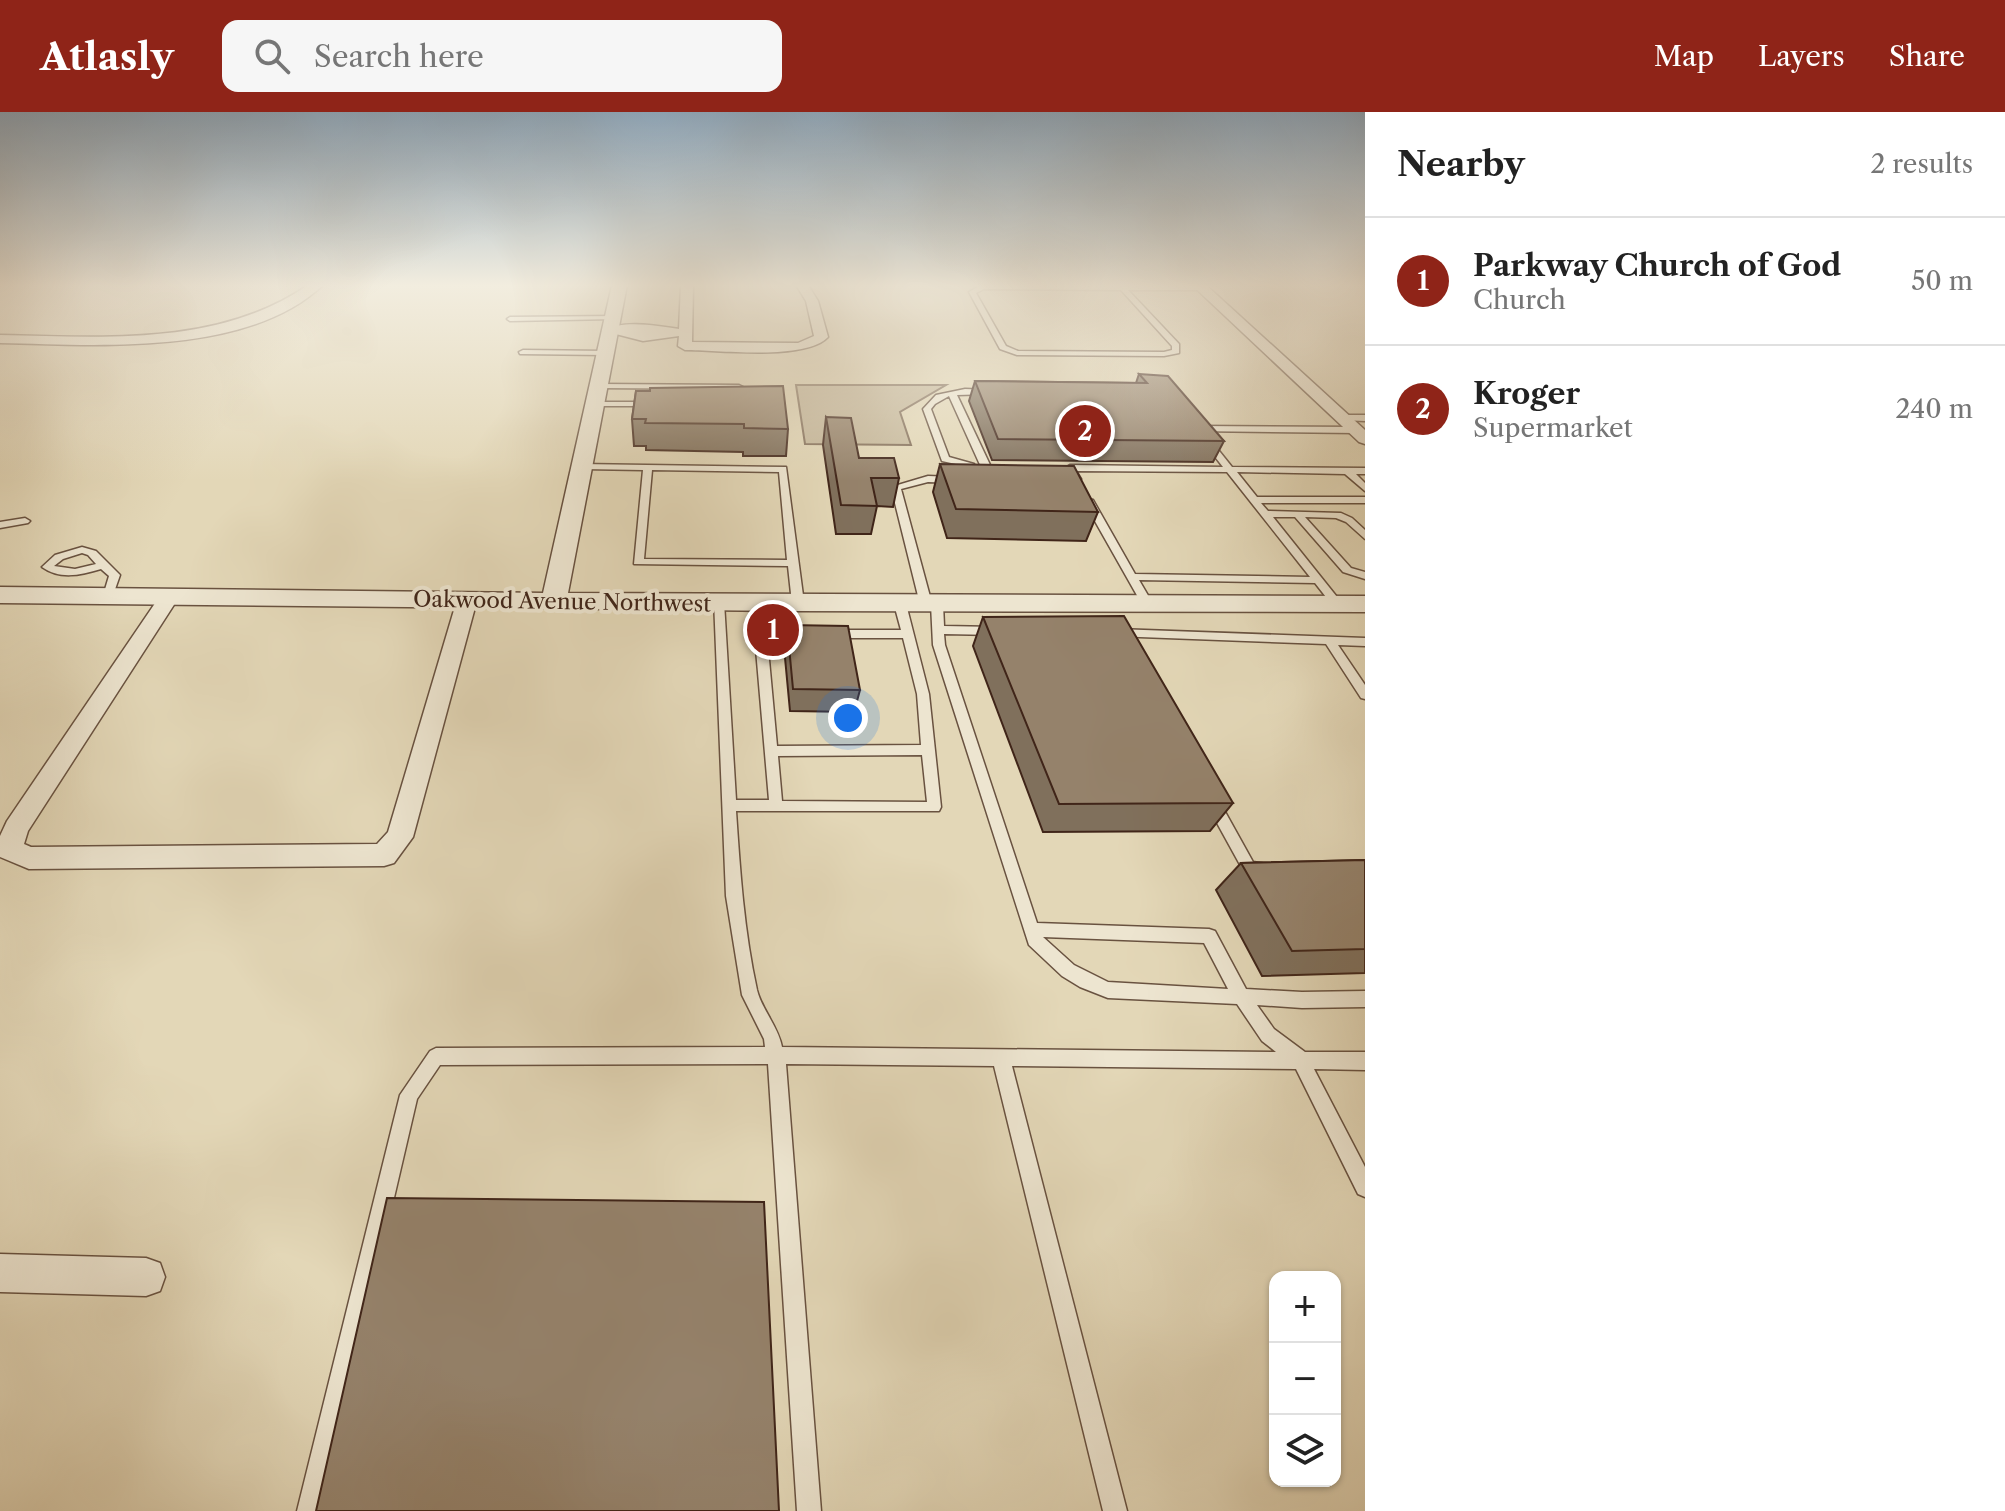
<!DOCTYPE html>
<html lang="en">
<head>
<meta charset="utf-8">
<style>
  body { margin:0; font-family:"Libre Caslon Text",serif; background:#f6f6f6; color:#222 }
  .controls { position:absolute; right:24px; bottom:24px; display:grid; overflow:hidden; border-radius:16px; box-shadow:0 2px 6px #0004 }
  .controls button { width:72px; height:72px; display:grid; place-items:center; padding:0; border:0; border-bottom:2px solid #e0e0e0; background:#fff; color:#222; font:40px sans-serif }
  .you { position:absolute; left:848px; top:606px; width:28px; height:28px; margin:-20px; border:6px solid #fff; border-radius:50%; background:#1a73e8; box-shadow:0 0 0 12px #1a73e833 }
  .badge { display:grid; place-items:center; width:52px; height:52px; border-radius:50%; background:#8f2418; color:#fff; font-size:26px; font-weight:700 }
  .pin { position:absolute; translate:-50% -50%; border:4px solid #fff; box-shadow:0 2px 8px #0006 }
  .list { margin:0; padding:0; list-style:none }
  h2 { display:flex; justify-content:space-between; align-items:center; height:104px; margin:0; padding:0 32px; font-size:34px }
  h2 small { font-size:26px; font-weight:400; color:#767676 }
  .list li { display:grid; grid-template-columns:52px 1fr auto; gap:24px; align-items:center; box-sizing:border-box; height:128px; padding:0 32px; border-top:2px solid #e0e0e0 }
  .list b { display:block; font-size:30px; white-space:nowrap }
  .list p { margin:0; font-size:26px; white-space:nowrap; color:#767676 }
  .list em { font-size:26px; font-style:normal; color:#767676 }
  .icon { flex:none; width:44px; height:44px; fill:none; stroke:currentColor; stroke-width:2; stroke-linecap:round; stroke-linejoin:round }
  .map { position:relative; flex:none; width:1365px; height:1399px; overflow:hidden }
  header { display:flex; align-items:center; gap:48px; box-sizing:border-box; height:112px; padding:0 40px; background:#8f2418; color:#fff }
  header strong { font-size:38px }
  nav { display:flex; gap:44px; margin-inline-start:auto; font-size:28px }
  .search { width:560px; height:72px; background:#f6f6f6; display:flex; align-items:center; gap:20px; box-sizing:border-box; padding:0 28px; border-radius:16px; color:#767676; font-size:30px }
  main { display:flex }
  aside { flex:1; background:#fff }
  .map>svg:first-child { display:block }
  .green { fill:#c7b99c; stroke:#846f5a; stroke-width:2 }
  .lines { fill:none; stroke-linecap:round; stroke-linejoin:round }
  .service-casing { stroke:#695240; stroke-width:3 }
  .minor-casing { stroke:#695240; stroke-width:3 }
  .tertiary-casing { stroke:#695240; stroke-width:3 }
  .service { fill:#ede5d0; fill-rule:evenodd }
  .minor { fill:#ede5d0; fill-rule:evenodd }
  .tertiary { fill:#ede5d0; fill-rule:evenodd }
  .wall { fill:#80705c; stroke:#402519; stroke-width:2 }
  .building { fill:#95826b; stroke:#402519; stroke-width:2 }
  .labels { text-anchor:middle; stroke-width:8; stroke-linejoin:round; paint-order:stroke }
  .far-street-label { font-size:22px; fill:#402519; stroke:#ede5d0 }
</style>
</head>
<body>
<header>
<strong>Atlasly</strong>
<div class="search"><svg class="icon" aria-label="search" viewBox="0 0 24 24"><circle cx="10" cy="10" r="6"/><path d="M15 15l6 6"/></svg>Search here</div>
<nav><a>Map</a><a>Layers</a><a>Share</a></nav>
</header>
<main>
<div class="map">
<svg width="1365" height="1399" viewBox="0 0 1365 1399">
  <rect width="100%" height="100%" fill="#e3d7b7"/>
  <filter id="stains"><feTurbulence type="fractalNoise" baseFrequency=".0025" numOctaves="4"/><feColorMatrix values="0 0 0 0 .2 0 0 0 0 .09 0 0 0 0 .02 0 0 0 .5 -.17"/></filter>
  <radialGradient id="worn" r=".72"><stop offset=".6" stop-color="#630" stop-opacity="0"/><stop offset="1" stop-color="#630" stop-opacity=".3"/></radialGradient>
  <path class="green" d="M796,273H946L900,300L911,333L805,332Z"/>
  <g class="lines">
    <defs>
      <path id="service" d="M981,173L1201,174L1204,176L1201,178H1128L1179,232V241L1164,244L1017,243L1000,237L969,180ZM984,177L1121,178L1172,234V238L1164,240L1018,239L1006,234L976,181Z
        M616,204L614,207L510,209L507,207L510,205Z
        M523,238L606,239L610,241L606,243L520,242L519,240Z
        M600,272L739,273L743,275L739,277L597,276L596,274Z
        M965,277L991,278L995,280L991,282L957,283L991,355L989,357L981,355L949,284L935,292L931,297L949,345L974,352V356L942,349L923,297L936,283Z
        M596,290H652L656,292L652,294H593V290Z
        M1343,303H1365V309L1340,308V304Z
        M1197,314L1356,315L1360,318L1356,321L1194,319L1193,317Z
        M1205,324L1208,325L1232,355L1365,356V362H1356L1365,371V379L1345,362L1237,360L1257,385H1365V391H1261L1268,399L1341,401L1352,406L1365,418V427L1346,410L1336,406L1305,405L1351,456L1365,460V467L1343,460L1295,405H1273L1341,490V494H1333L1315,471L1139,468L1153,492L1151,494H1143L1083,388L1085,386L1093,388L1135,462L1310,465L1227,360L1076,359L1081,367L1076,370L1073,369L1065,356L1070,353L1223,355L1201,327Z
        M580,352L786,355L804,491L798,494L792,491L788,454L634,452L643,358L583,357L578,354ZM652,358L779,360L787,448L644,447Z
        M928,364L954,365L959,368L954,371L928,370L901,377L932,492L937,489L943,492L944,514L996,515L1002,519L996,523L944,522L945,533L1037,811L1209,817L1215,819L1246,877L1302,880L1365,879V895L1302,896L1257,893L1274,917L1305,940H1365V958L1314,957L1365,1055V1085L1358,1082L1296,957L1012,954L1127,1399H1103L994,954L786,952L821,1399H797L768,952L440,953L417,987L321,1399H297L400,983L430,939L436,936L765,935L764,927L742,883L726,784L714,488H722L724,490L736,688H769L752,491L754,489H762L764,491L766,518H805L811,522L805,526H767L777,634L921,633L917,582L903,526H834L828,522L834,518H901L894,492L896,490H904L906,492L929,582L941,695L939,699H736C740,759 744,819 757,878C762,898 778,914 782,935L1276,940L1262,929L1237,892L1108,886L1080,875L1062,864L1029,833L933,533L931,492L926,495L920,492L891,375ZM922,643L927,690L782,689L778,644ZM1043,825L1204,831L1228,877L1108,870L1074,853Z
        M25,406L30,409L28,411L0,416V410Z
        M82,435L96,439L120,463L112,486L108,487L103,484L109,464L101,457C81,463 60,468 42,455L55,443ZM82,441L88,443L96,452L75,457L54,454L63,447Z
        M1117,517L1365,526V534L1338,533L1365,573V587L1361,586L1326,532L1113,524V518Z
        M1213,686L1218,687L1253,750L1267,752L1269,756L1267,760L1262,762L1244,760L1206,691L1208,687Z"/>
      <path id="minor" d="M308,173H323C247,245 97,233 0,231V223C103,225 219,235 308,173Z
        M681,173H693L692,230L798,231L814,224L806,189L796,173H808L818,189L828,225C806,249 718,238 685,238L678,234L679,224L643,229L604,219C622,207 658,214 679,217Z
        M1192,173H1206L1365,318V332L1359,330Z
        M169,479L179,485L28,719L24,732L31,735L377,732L388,720L457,488L467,482L474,484L477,488L413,725L394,751L384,754L29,757L0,745V724L7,709L162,481Z
        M0,1142L146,1146L160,1151L165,1165L160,1179L146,1184L0,1180Z"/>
      <path id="tertiary" d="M612,173H627L568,481L1365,484V500L798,499L0,491V475L543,481Z"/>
    </defs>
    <use href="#service" class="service-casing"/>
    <use href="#minor" class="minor-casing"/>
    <use href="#tertiary" class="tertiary-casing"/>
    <use href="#service" class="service"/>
    <use href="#minor" class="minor"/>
    <use href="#tertiary" class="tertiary"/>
  </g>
  <path class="wall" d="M1139,262L1224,329L1213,350L992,348L969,289L975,269L1136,271Z
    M636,279L788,317L786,344H743V340L646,338V334H634L632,307Z
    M826,305L859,346L899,366L893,395L877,394L871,422H836L823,333Z
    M940,352L1098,400L1086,429L947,426L933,380Z
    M983,505L1233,691L1210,719L1043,720L973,534Z
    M787,513L860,578L854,600L790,599L784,535Z
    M1365,748V861L1262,864L1216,778L1241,751Z"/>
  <path class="building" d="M1139,262L1168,264L1224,329L998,327L975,269L1147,271Z
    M783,274L788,317L744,316V312L645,311L646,307H632L636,279H650V276Z
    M826,305L851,306L859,346H894L899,366H871L877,394L841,393Z
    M940,352L1074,354L1098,400L956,397Z
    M1124,504L1233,691L1059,692L983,505Z
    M787,513L848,514L860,578L793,577Z
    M1365,748V837L1292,839L1241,751Z
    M387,1086L764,1090L779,1399H316Z"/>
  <linearGradient id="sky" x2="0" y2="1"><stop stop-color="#90aabf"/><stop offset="0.47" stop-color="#f2eddf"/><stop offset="1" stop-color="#f2eddf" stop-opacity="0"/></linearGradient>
  <rect width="1365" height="369" fill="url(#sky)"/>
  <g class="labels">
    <g class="far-street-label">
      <text transform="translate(562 489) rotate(1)" y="8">Oakwood Avenue Northwest</text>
    </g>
  </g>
  <rect width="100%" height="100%" filter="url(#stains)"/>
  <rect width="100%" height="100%" fill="url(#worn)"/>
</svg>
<div class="controls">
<button>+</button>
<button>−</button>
<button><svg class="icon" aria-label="layers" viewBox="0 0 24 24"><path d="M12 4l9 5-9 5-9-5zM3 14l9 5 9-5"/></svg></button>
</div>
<div class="you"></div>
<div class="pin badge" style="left:773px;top:518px">1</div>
<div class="pin badge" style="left:1085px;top:319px">2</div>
</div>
<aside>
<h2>Nearby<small>2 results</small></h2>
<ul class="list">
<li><span class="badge">1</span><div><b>Parkway Church of God</b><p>Church</p></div><em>50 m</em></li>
<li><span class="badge">2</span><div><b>Kroger</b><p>Supermarket</p></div><em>240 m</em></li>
</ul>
</aside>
</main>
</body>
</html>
